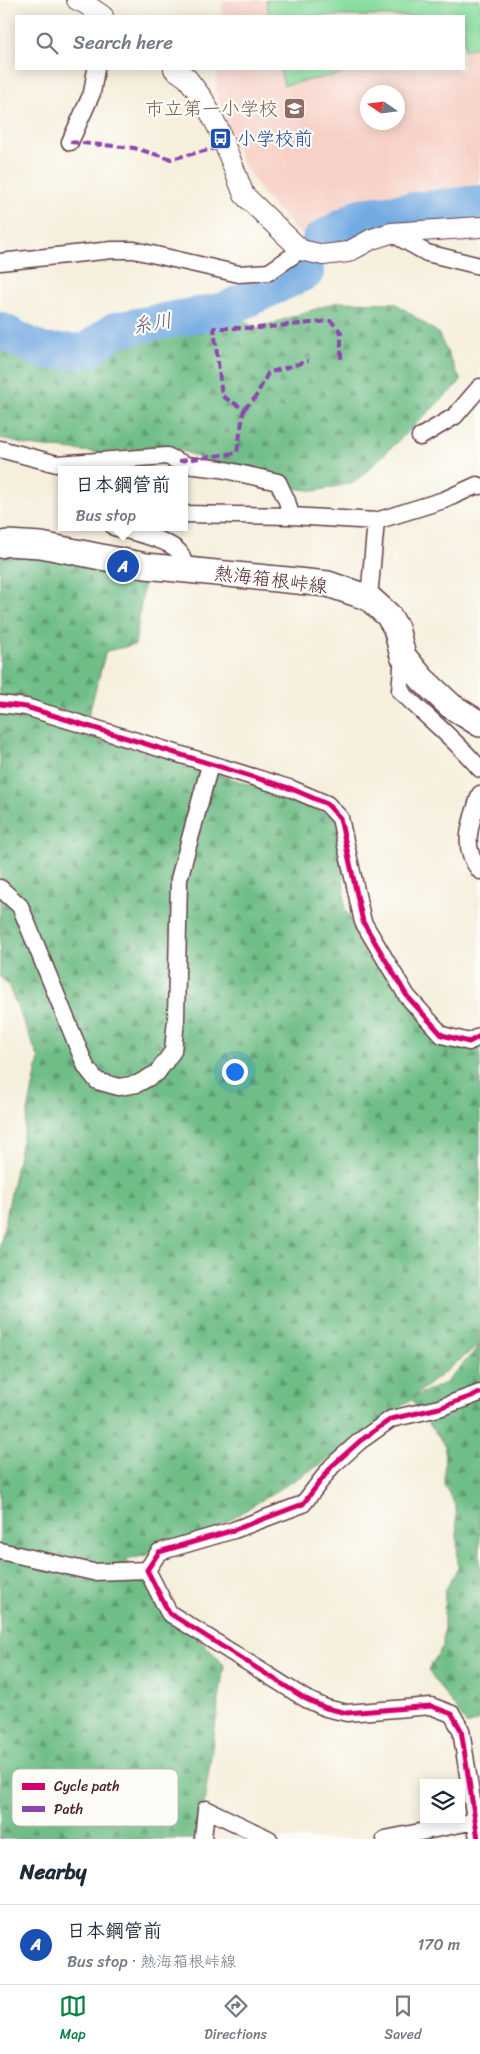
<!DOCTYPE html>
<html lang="en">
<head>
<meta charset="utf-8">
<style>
  body { margin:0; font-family:Sriracha,"Klee One",sans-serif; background:#f6f6f7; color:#1f2937 }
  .controls { position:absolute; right:15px; bottom:15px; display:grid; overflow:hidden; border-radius:0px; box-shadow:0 2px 12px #0003 }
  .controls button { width:45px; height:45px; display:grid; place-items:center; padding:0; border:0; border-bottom:1px solid #e0e1e3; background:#fff; color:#1f2937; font:25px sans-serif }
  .compass { position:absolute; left:360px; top:85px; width:45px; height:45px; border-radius:50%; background:#fff; box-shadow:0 2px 12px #0003; rotate:283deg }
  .you { position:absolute; left:234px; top:1071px; width:18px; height:18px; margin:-12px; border:4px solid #fff; border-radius:50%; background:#1a73e8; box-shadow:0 0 0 8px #1a73e833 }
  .badge { display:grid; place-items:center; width:32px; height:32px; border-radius:50%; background:#0b8043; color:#fff; font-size:16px; font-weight:700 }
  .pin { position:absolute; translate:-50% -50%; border:2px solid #fff; box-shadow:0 1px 5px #0006 }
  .popup { position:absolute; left:58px; top:466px; width:130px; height:65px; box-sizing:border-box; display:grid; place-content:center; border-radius:0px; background:#fff; filter:drop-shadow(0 1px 4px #0005); font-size:16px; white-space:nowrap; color:#747a83 }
  .popup b { font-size:19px; color:#1f2937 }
  .popup::after { content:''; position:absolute; left:50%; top:100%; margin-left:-10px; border:10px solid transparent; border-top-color:#fff }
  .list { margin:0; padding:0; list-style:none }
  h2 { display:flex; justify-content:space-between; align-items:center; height:65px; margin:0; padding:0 20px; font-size:21px }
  h2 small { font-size:16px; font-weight:400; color:#747a83 }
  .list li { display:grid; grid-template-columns:32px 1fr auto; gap:15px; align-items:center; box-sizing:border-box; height:80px; padding:0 20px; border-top:1px solid #e0e1e3 }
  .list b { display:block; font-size:19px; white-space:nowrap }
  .list p { margin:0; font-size:16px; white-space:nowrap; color:#747a83 }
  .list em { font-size:16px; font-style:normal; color:#747a83 }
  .icon { flex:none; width:28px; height:28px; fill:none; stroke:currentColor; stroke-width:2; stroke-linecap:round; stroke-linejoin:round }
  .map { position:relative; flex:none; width:480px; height:1839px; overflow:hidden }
  .search { position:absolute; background:#fff; box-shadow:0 2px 12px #0003; left:15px; right:15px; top:15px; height:55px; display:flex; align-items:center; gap:12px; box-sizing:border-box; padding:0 18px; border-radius:0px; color:#747a83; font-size:19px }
  .sheet { height:145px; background:#fff }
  nav { display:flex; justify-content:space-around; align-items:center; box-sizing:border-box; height:70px; border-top:1px solid #e0e1e3; background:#fff; font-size:14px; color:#747a83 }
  nav a { display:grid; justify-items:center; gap:2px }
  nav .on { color:#0b8043 }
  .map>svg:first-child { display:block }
  .built { fill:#f7d1c7; fill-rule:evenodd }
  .forest { fill:url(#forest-firs); stroke:#5d6e59 }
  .pitch { fill:#8bdfa1; stroke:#6a7f66 }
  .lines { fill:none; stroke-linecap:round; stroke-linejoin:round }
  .river { stroke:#73aae2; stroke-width:36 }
  .minor-casing { stroke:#643e46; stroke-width:19 }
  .tertiary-casing { stroke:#643e46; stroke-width:22 }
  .primary-casing { stroke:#643e46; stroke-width:28 }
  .minor { stroke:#fff; stroke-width:16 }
  .tertiary { stroke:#fff; stroke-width:20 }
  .primary { stroke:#fff; stroke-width:25 }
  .quiet { stroke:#8e44ad; stroke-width:4; stroke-dasharray:8 4; stroke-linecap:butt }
  .cycleway-casing { stroke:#fdfcf7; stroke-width:8 }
  .cycleway { stroke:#d6006c; stroke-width:5 }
  .labels { text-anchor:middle; stroke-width:4.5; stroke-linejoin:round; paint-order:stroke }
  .education-label { font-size:19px; fill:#785e54; stroke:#fdfcf7; text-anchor:end }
  .transit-label { font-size:19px; fill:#164399; stroke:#fdfcf7; text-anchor:start }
  .street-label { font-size:19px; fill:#4a1f2b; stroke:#fdfcf7 }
  .water-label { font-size:20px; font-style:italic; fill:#5a5774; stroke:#fdfcf7 }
  .key { fill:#fdfcf7; stroke:#c7baba; stroke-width:1 }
  .key-label { font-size:14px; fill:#4a1f2b }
</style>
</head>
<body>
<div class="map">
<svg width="480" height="1839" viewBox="0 0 480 1839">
  <defs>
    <pattern id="forest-firs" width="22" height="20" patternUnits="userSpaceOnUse" patternTransform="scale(1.25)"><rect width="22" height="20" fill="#70be87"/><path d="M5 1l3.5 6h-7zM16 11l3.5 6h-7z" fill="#5e9a6f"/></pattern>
  </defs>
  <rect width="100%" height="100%" fill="#fdfcf7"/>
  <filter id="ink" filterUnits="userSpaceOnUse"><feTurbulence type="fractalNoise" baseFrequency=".02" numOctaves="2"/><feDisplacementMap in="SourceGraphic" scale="10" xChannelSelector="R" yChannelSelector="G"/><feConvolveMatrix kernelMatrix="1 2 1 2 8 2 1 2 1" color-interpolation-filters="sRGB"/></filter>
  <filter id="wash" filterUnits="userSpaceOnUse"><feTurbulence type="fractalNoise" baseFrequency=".0096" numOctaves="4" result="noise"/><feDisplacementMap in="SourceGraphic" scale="20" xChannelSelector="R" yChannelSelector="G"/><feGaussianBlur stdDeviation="1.12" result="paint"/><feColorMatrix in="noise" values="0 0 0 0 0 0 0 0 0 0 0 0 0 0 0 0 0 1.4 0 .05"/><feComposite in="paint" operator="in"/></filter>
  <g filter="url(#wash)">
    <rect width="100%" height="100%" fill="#f5efdc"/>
    <path class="built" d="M223,0H480V216L377,219L336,243L313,240L297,231L263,194L242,162L216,92L217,69H464V16H222ZM368,92H398V122H368Z"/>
    <path class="forest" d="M337,302L395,303L438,333L461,381L355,482L316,491L264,484L168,445L102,453L26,445L0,438V328L57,366L149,324L209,306L258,328Z
      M0,555L146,569L135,645L106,651L83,736C172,755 256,787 340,818L345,910L441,1039L480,1044V1344L413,1397L446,1383L480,1345V1720L467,1725L428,1670L443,1646L445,1591L458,1567L456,1507L444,1484L445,1446L411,1399L358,1441L187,1546L125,1560L224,1665L199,1839H0V1246L39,1059L8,985L0,977Z"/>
    <path class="pitch" d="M266,0H480V47L464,50V16H269Z
      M280,69H368L284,85Z"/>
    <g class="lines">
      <path class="river" d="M320,240L361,216L480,203
        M0,330L44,352L86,351L115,330L225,310L306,272"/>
    </g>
  </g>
  <g filter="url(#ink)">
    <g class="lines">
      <defs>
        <path id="minor" d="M70,142L92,93L96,69
          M391,233L427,253L480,266
          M0,262L112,250H134L239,274L269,272L301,250
          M420,437L455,416L480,387
          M0,449L57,464L167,456L186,465L221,469L278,482L287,501L291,516L184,514
          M291,516L376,521L369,598
          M376,521L444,500L477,485L480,486
          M114,527C129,531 178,541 182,557C183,561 183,566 183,569
          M403,656L400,691C427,717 456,740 480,769
          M0,704L26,707L292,789L327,804L340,818L363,922L407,996L442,1035L469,1042L480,1036
          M480,794C472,821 459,845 480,871
          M0,888L20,906L86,1067L97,1081L119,1087L137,1084L157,1073L173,1051L176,1019L179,879L210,765
          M0,1551L93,1572L147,1570
          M203,1839L206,1809L269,1839
          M385,1839L475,1821
          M478,1839L461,1730L452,1714L431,1706L347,1713L326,1708L306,1699L169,1613L147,1570L159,1552L234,1530L303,1504L332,1466L360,1441L391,1419L439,1408L480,1393"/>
        <path id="tertiary" d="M77,0L84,3L103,16
          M174,69L187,78L203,99L219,130L244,195L301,250L323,255L348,252L372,239L391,233L480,227"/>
        <path id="primary" d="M0,545L7,543L41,545L146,566L328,584L369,598L388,615L396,628L403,656L422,679L451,706L480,724"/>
      </defs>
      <use href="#minor" class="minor-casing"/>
      <use href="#tertiary" class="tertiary-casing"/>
      <use href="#primary" class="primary-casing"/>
      <use href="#minor" class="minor"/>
      <use href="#tertiary" class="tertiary"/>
      <use href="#primary" class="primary"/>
      <path class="quiet" d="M70,142L134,148L171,159L225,146
        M244,409L255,398L268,373L308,361
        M179,461L237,453L244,409L222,396L214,328H258L331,321L341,332V360"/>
      <defs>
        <path id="cycleway" d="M0,704L26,707L292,789L327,804L340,818L363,922L407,996L442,1035L469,1042L480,1036
          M478,1839L461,1730L452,1714L431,1706L347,1713L326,1708L306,1699L169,1613L147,1570L159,1552L234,1530L303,1504L332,1466L360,1441L391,1419L439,1408L480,1393"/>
      </defs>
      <use href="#cycleway" class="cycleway-casing"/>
      <use href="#cycleway" class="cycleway"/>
    </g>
  </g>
  <defs>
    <symbol id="school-square" viewBox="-11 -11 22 22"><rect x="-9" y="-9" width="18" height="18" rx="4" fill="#8d6e63" stroke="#fdfcf7"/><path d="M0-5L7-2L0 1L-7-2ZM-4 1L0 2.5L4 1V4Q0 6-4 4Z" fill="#fff"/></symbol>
    <symbol id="bus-square" viewBox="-11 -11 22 22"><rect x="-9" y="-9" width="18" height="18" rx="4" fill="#1a4fb4" stroke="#fdfcf7"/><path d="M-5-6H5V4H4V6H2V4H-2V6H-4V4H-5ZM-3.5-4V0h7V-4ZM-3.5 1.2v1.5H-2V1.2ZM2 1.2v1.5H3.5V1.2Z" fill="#fff"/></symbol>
  </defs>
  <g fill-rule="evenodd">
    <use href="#school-square" x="282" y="96" width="25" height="25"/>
    <use href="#bus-square" x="208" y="126" width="25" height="25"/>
  </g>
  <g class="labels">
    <g class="education-label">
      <text x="278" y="115">市立第一小学校</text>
    </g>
    <g class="transit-label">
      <text x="237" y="145">小学校前</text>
    </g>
    <g class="street-label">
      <text transform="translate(271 579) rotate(7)" y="7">熱海箱根峠線</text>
    </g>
    <g class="water-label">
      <text transform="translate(152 323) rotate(-10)" y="7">糸川</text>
    </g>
  </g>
  <rect x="12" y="1769" width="166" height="57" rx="8" class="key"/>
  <rect x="22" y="1783" width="23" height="7" fill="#d6006c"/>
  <rect x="22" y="1806" width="23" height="6" fill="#8e44ad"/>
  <g class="key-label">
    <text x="54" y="1791">Cycle path</text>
    <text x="54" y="1814">Path</text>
  </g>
</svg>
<div class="controls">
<button><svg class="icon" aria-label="layers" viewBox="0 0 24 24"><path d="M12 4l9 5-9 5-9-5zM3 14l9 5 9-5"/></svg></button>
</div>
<svg class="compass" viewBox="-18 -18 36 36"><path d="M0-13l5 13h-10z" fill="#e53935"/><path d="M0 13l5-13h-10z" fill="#747a83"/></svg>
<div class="you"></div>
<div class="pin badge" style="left:123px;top:566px;background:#1a4fb4">A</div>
<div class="popup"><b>日本鋼管前</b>Bus stop</div>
<div class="search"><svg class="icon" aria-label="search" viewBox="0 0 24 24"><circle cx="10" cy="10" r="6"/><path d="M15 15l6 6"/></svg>Search here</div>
</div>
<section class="sheet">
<h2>Nearby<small></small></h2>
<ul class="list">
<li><span class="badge" style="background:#1a4fb4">A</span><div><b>日本鋼管前</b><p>Bus stop · 熱海箱根峠線</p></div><em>170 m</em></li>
</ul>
</section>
<nav>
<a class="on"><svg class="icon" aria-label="map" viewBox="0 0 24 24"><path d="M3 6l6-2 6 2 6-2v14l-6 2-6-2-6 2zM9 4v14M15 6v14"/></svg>Map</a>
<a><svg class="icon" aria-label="directions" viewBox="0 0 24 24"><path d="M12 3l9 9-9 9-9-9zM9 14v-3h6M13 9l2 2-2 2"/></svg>Directions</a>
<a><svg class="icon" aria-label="saved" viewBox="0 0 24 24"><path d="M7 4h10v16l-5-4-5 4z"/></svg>Saved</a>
</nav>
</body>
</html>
